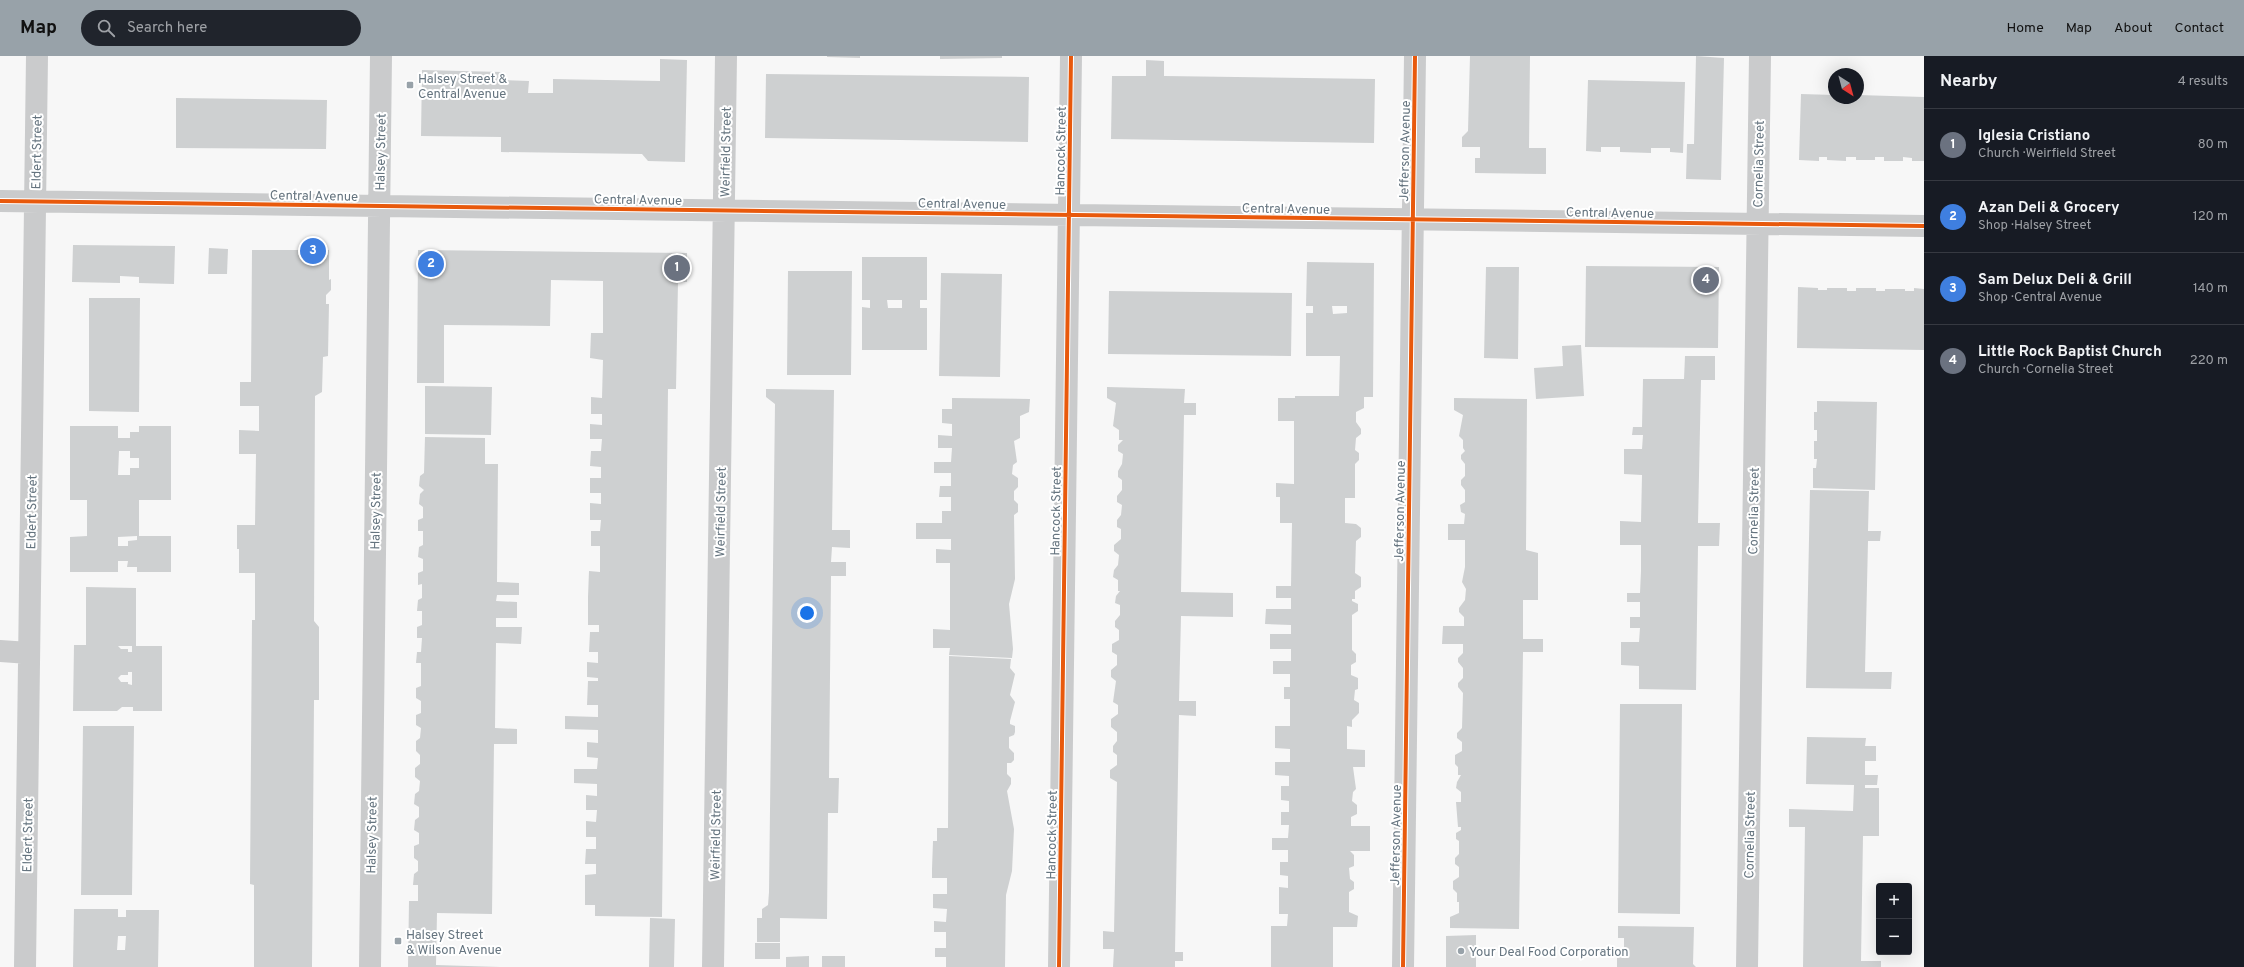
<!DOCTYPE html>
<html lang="en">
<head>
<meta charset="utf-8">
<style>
  body { margin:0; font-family:Overpass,sans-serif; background:#20242c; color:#f1f3f6 }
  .controls { position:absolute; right:12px; bottom:12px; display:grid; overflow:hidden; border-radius:4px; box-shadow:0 4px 16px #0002 }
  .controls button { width:36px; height:36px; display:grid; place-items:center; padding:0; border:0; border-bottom:1px solid #363941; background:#171b24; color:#f1f3f6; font:20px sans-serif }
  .compass { position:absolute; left:1828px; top:12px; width:36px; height:36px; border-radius:50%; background:#171b24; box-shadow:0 4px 16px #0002; rotate:144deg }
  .you { position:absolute; left:807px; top:557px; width:14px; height:14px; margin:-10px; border:3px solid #fff; border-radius:50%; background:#1a73e8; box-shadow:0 0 0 6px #1a73e833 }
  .badge { display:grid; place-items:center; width:26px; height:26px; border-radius:50%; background:#98a2a9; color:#fff; font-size:13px; font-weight:700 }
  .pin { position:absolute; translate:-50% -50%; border:2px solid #fff; box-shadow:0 1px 4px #0006 }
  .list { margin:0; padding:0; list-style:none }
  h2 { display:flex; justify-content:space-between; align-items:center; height:52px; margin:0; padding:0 16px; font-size:17px }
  h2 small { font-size:13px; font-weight:400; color:#9ea1a6 }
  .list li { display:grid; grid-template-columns:26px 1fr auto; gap:12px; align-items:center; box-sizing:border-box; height:72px; padding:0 16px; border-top:1px solid #363941 }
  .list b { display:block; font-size:15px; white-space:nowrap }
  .list p { margin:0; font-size:13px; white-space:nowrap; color:#9ea1a6 }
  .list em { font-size:13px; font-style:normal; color:#9ea1a6 }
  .icon { flex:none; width:22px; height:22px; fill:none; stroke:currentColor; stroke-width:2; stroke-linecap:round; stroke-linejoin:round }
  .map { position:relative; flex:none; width:1924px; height:911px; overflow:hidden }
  header { display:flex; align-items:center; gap:24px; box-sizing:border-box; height:56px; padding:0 20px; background:#98a2a9; color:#111 }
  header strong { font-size:19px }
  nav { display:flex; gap:22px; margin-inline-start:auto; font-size:14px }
  .search { width:280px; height:36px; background:#20242c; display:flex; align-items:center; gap:10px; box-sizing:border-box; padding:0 14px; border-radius:22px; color:#9ea1a6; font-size:15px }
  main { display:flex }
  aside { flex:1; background:#171b24 }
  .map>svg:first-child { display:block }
  .building { fill:#ced0d1; fill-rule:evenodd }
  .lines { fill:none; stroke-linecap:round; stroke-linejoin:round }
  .minor { stroke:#cacbcc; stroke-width:22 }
  .cycleway-casing { stroke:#fff; stroke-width:6 }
  .cycleway { stroke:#e8590c; stroke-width:4 }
  .poi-dot { fill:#98a2a9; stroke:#fff; stroke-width:1.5 }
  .labels { text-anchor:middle; stroke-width:4; stroke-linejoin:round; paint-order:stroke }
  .poi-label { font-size:13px; fill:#65747f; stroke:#fff; text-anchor:start }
  .street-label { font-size:13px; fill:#65747f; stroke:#fff }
</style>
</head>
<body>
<header>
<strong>Map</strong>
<div class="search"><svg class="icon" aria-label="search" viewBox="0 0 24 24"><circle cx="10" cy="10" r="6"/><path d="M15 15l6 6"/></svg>Search here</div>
<nav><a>Home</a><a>Map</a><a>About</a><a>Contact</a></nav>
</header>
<main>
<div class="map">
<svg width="1924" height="911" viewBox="0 0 1924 911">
  <rect width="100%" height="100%" fill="#f7f7f7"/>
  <path class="building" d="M827,0H860V2L827,1Z
    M940,0H1002V2L940,3Z
    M1470,0H1530L1529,92H1546V118L1475,117V102H1480V91H1462V81L1468,75Z
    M1696,0L1724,2L1721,124L1686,123L1687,88H1694Z
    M660,3L687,4L685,106L648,105L642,98L501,96V81L421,80L422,14L502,16V24L529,25L528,37H553V23L660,25Z
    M1146,4L1164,5V20L1375,23L1374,87L1111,83L1112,20H1146Z
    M766,18L1029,21L1028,86L765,82Z
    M1588,24L1685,26L1683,97L1670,96V92H1651V97L1620,96V91H1601V96L1586,95Z
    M1801,38L1834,39V42H1858V39L1924,41V105H1912V102L1903,101V105H1884V101H1875V104H1856V101H1846V105L1827,104V101H1819V105L1799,104Z
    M176,42L327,44L326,93L176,92Z
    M73,189L175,190L174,228L139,227V221L120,220V227L72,226Z
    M209,192L228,193L227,218H208Z
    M252,194H329V224L331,223V234L326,239V248H329L328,300L323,301L322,336L315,340L314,565L319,571V644H314L312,911H254V829L250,828L252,564H255V517H239V493H237V469H255L256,398H239V374L259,375V350H240V326H251Z
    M418,194L687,197V226H678L676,333H668L662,861L595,860V849H585V819L596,818V808H585L586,793H596V781H586V765L596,766L597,754H586V739L597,740V728L574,727V713H597L598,702L587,701V686L598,687V674L565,673V660L598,661V649H587L588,625H598V622L587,621V606L598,607V596H589L590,576H599V569H588V541L589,515L600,516V490H591V475H600L601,464H590V447L601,448V437H590V422H601V411L590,410L591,395H601L602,383H590V368L602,369V358H591V341L602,342L603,304L590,302L591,277H603V225L551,224L550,270L444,269V327H417Z
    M862,201H927V244H920V252H927V294H862V251L870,252V244H862ZM887,244H902V252H888Z
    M1307,206L1374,207L1373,341H1364V352L1356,356V366L1361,373V378L1356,382L1355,394L1359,397V404L1355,408V442H1345V467L1356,468L1361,472V481L1356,485L1355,517L1361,521V531L1355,535V543H1352V545L1358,548V555L1352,559V594L1356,598V606L1351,609V619L1358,622V633L1355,634L1354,644L1359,647V657L1352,664V671L1347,670V693L1365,694V711H1353L1356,733L1353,736L1352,745L1357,749V758L1351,761V770H1370V795H1350L1354,799V810L1349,812L1350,823L1354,826V833L1349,836V856L1358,860L1357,871H1333V911H1271V870H1287L1288,858H1279V831L1288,832V820L1280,819V806H1288V794H1272V782H1288L1289,769H1281V756H1289V745L1281,744V730H1289V720L1275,719V706H1290V693L1275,692V670H1290V643H1284V631H1290V618H1273V605H1291V593H1270V578H1291V569L1265,568L1266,553H1291V542H1276V530H1291L1292,467H1280V441H1276V427L1294,428V365H1278V342H1295V340H1339L1340,300H1306V257H1313V250H1306ZM1332,250H1347V257L1333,258Z
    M1586,210L1719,211L1718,292L1585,291Z
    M1486,211H1519L1518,303L1484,302Z
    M788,215H852L851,319H787Z
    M941,217L1002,218L1000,321L939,320Z
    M1798,231L1818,232V234H1827V232H1847V235H1856V232H1876V235H1885V233H1905V235H1914V232L1924,233V294L1797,292Z
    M1109,235L1292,237L1291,300L1108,298Z
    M89,242H140L139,356L89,355Z
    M1581,289L1584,340L1536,343L1534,312L1563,310L1562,290Z
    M1685,300H1715V324H1701L1698,467H1720L1719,490H1698L1696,634L1639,633V610L1621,609V586H1639L1640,572H1630V561H1640V546H1627V537H1640L1641,515V489H1620V465L1641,466L1642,419L1624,418V393H1642L1643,379H1632L1633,371H1642L1643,323H1684Z
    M425,330L492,331L491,379L425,378Z
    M1107,331L1185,333L1184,347H1196V359H1184L1181,536L1233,537V561L1181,560L1179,645H1196V660L1179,659L1175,896H1183V905H1175V911H1113L1114,893H1103V875L1114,876L1117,726L1110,722V714L1117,709V699L1113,696V690L1117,685V676L1111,671V663L1118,658V649L1113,646L1116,625L1111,621V614L1117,609V599L1112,596V588L1119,584V574L1115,571V565L1120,559V549L1115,547L1116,540L1120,535H1118V524L1113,521L1114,514L1118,509L1119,499L1114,495V489L1121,483V473L1117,471V464L1121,459L1122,449L1117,446V440L1122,434V424L1118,421V415L1122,408L1123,398L1118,395V389L1123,384H1119V374L1113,370L1116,347L1107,342Z
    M766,333L834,334L832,474H850V492L832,491L831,506H846V520H831L829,722H839L838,757H828L827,863L780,862V886H757V862H762V853L768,849L769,836L775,348L766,341Z
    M952,342L1030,343L1029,356L1020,360V382L1014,385L1017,406L1013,409L1012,418L1018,422V431L1014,435V444L1018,448V456L1014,459L1015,523L1009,548L1013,593L1012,602L949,599L950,592H933V573L950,574V507H936V493L951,494V483H916V467H942V455H951V441H939L940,430H951V417H934V406H951L952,392H938V379L952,380V368L942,367V353H952Z
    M1454,342L1527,343L1526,494L1538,497V544H1523V583H1543V596H1523L1519,873L1450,872V861L1459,857V846H1457V837L1453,833V825L1459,821V811L1455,808V802L1459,798V785L1456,783V777L1461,774V771H1458L1456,746H1461V736L1456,732L1457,726L1461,719H1458V711L1455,708V699L1462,695V686L1457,682V677L1462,672L1463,637L1458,631V627L1463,622V612L1458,606V602L1463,597V588H1442L1443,570H1464V561L1459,556V552L1465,544L1466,533L1462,526L1465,511V484H1448V468H1464L1465,458L1461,456L1460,449L1465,446V434L1461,429V424L1465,420V408L1461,403V399L1465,395L1463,392V384L1459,380L1463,359L1454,354Z
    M1817,345L1877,346L1875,434L1813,432V412H1816L1817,403H1814V385H1817V374H1814V356H1817Z
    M70,370H118V382H130V376H139V370H171V444H139V480H171V516H137V511H127L128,505H118V516H70V481L87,480V444H70ZM119,395H130V402H139V412H130V419H118ZM137,480V484L128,485V490H118V481Z
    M425,381L485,382V408H498L497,526L519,527V539H497L496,545L517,546V562H496V571H522L521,588L496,587L495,672L517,673V688H494L492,858L437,857L436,909L500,911H408L409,845H418V829H413L414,818L418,815V805L414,802V790L419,788V777L414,774L415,764L419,761V751L414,748L415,738L419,735L420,725L415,721V712L420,708V699L416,695V685L420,682L421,672L416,669V659L421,657V645L416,642V632L421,630V607H416L417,596H421L422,582H417V571L422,569V555H417L418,544L422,542V528L418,529V517L423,515V503L418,501L419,491L423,489V475H418V464L423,462V451L419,448L420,438L424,434L419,430L420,420L424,417Z
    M1810,434L1869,435L1868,475H1881L1880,485H1868L1865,616H1892L1891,633L1806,632Z
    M86,531L136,532V590H162V655H133V651H122L117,655H73L74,589H86ZM118,590H132V596H128V593H121ZM128,616H132V629L128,628V626H121L118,622L121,619H128Z
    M949,600L1011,603L1010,612L1015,618L1010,639L1015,646L1010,665V668L1015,670V676L1014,679L1009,681V692L1014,697V704L1011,707H1007V718L1011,722V728L1007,735L1014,773L1012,815L1006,839L1005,911H946V901H935V892H946V876H934V865L946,866L947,853L933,852V838H947V822H932V813L933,785H937V772H948Z
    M1620,648H1682L1680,858L1618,857Z
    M83,670H134L132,839H81Z
    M1807,681L1866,682L1865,690H1876V705H1865V719H1878L1877,729H1865V732H1879V780H1863L1861,905H1881V911H1803L1805,771H1789V753L1853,755L1854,729L1806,728Z
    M74,853H118V861H126V854H159L158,911H73ZM118,880H126L125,894H117Z
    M650,862L675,863L674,911H649Z
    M1618,870L1694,871L1693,908L1696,911H1617V896H1624V882H1618Z
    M1476,879V911H1446V880Z
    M755,887H780V903H755Z
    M809,900V911H786V901Z
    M822,900H845V911H822Z"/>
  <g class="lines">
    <path class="minor" d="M0,145L1924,170
      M0,595L29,597
      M25,911L37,0
      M370,911L381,0
      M713,911L726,0
      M1059,911L1071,0
      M1403,911L1415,0
      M1747,911L1760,0"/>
    <defs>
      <path id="cycleway" d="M0,145L1924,170
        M1059,911L1071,0
        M1403,911L1415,0"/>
    </defs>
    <use href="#cycleway" class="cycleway-casing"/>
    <use href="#cycleway" class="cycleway"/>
  </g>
  <g class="poi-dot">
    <rect x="406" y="25" width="8" height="8" rx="2"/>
    <rect x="394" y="881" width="8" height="8" rx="2"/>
    <circle cx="1461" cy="895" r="4"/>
  </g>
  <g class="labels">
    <g class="poi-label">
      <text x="418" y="27">Halsey Street &amp;<tspan x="418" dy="15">Central Avenue</tspan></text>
      <text x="406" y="883">Halsey Street<tspan x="406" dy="15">&amp; Wilson Avenue</tspan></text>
      <text x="1469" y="900">Your Deal Food Corporation</text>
    </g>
    <g class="street-label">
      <text transform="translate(1060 95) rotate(-89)" y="5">Hancock Street</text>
      <text transform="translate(1404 95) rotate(-89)" y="5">Jefferson Avenue</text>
      <text transform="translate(36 96) rotate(-89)" y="5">Eldert Street</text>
      <text transform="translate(380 96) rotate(-89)" y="5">Halsey Street</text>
      <text transform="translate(725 96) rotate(-89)" y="5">Weirfield Street</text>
      <text transform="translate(1758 108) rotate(-89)" y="5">Cornelia Street</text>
      <text transform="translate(314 139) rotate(1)" y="5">Central Avenue</text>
      <text transform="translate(638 143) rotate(1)" y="5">Central Avenue</text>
      <text transform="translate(962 147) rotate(1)" y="5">Central Avenue</text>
      <text transform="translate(1286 152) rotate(1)" y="5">Central Avenue</text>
      <text transform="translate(1610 156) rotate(1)" y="5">Central Avenue</text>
      <text transform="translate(375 455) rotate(-89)" y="5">Halsey Street</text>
      <text transform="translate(1055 455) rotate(-89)" y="5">Hancock Street</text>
      <text transform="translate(1399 455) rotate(-89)" y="5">Jefferson Avenue</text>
      <text transform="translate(1753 455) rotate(-89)" y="5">Cornelia Street</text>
      <text transform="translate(31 456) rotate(-89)" y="5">Eldert Street</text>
      <text transform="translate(720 456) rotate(-89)" y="5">Weirfield Street</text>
      <text transform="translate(27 779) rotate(-89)" y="5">Eldert Street</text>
      <text transform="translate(371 779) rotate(-89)" y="5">Halsey Street</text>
      <text transform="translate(715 779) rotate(-89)" y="5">Weirfield Street</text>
      <text transform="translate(1051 779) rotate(-89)" y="5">Hancock Street</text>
      <text transform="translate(1395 779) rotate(-89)" y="5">Jefferson Avenue</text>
      <text transform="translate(1749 779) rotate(-89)" y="5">Cornelia Street</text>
    </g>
  </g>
</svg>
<div class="controls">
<button>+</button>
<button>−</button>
</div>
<svg class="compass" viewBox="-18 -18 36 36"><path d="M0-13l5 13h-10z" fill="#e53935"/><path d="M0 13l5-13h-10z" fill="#9ea1a6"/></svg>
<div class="you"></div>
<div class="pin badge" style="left:677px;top:212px;background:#6b7280">1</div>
<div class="pin badge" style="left:431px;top:208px;background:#3f7fe0">2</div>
<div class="pin badge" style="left:313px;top:195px;background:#3f7fe0">3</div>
<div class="pin badge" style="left:1706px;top:224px;background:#6b7280">4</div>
</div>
<aside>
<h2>Nearby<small>4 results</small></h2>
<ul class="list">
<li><span class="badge" style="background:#6b7280">1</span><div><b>Iglesia Cristiano</b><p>Church · Weirfield Street</p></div><em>80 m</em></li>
<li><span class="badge" style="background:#3f7fe0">2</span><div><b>Azan Deli &amp; Grocery</b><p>Shop · Halsey Street</p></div><em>120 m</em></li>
<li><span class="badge" style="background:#3f7fe0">3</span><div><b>Sam Delux Deli &amp; Grill</b><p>Shop · Central Avenue</p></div><em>140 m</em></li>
<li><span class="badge" style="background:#6b7280">4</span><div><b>Little Rock Baptist Church</b><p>Church · Cornelia Street</p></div><em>220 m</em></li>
</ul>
</aside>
</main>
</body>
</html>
